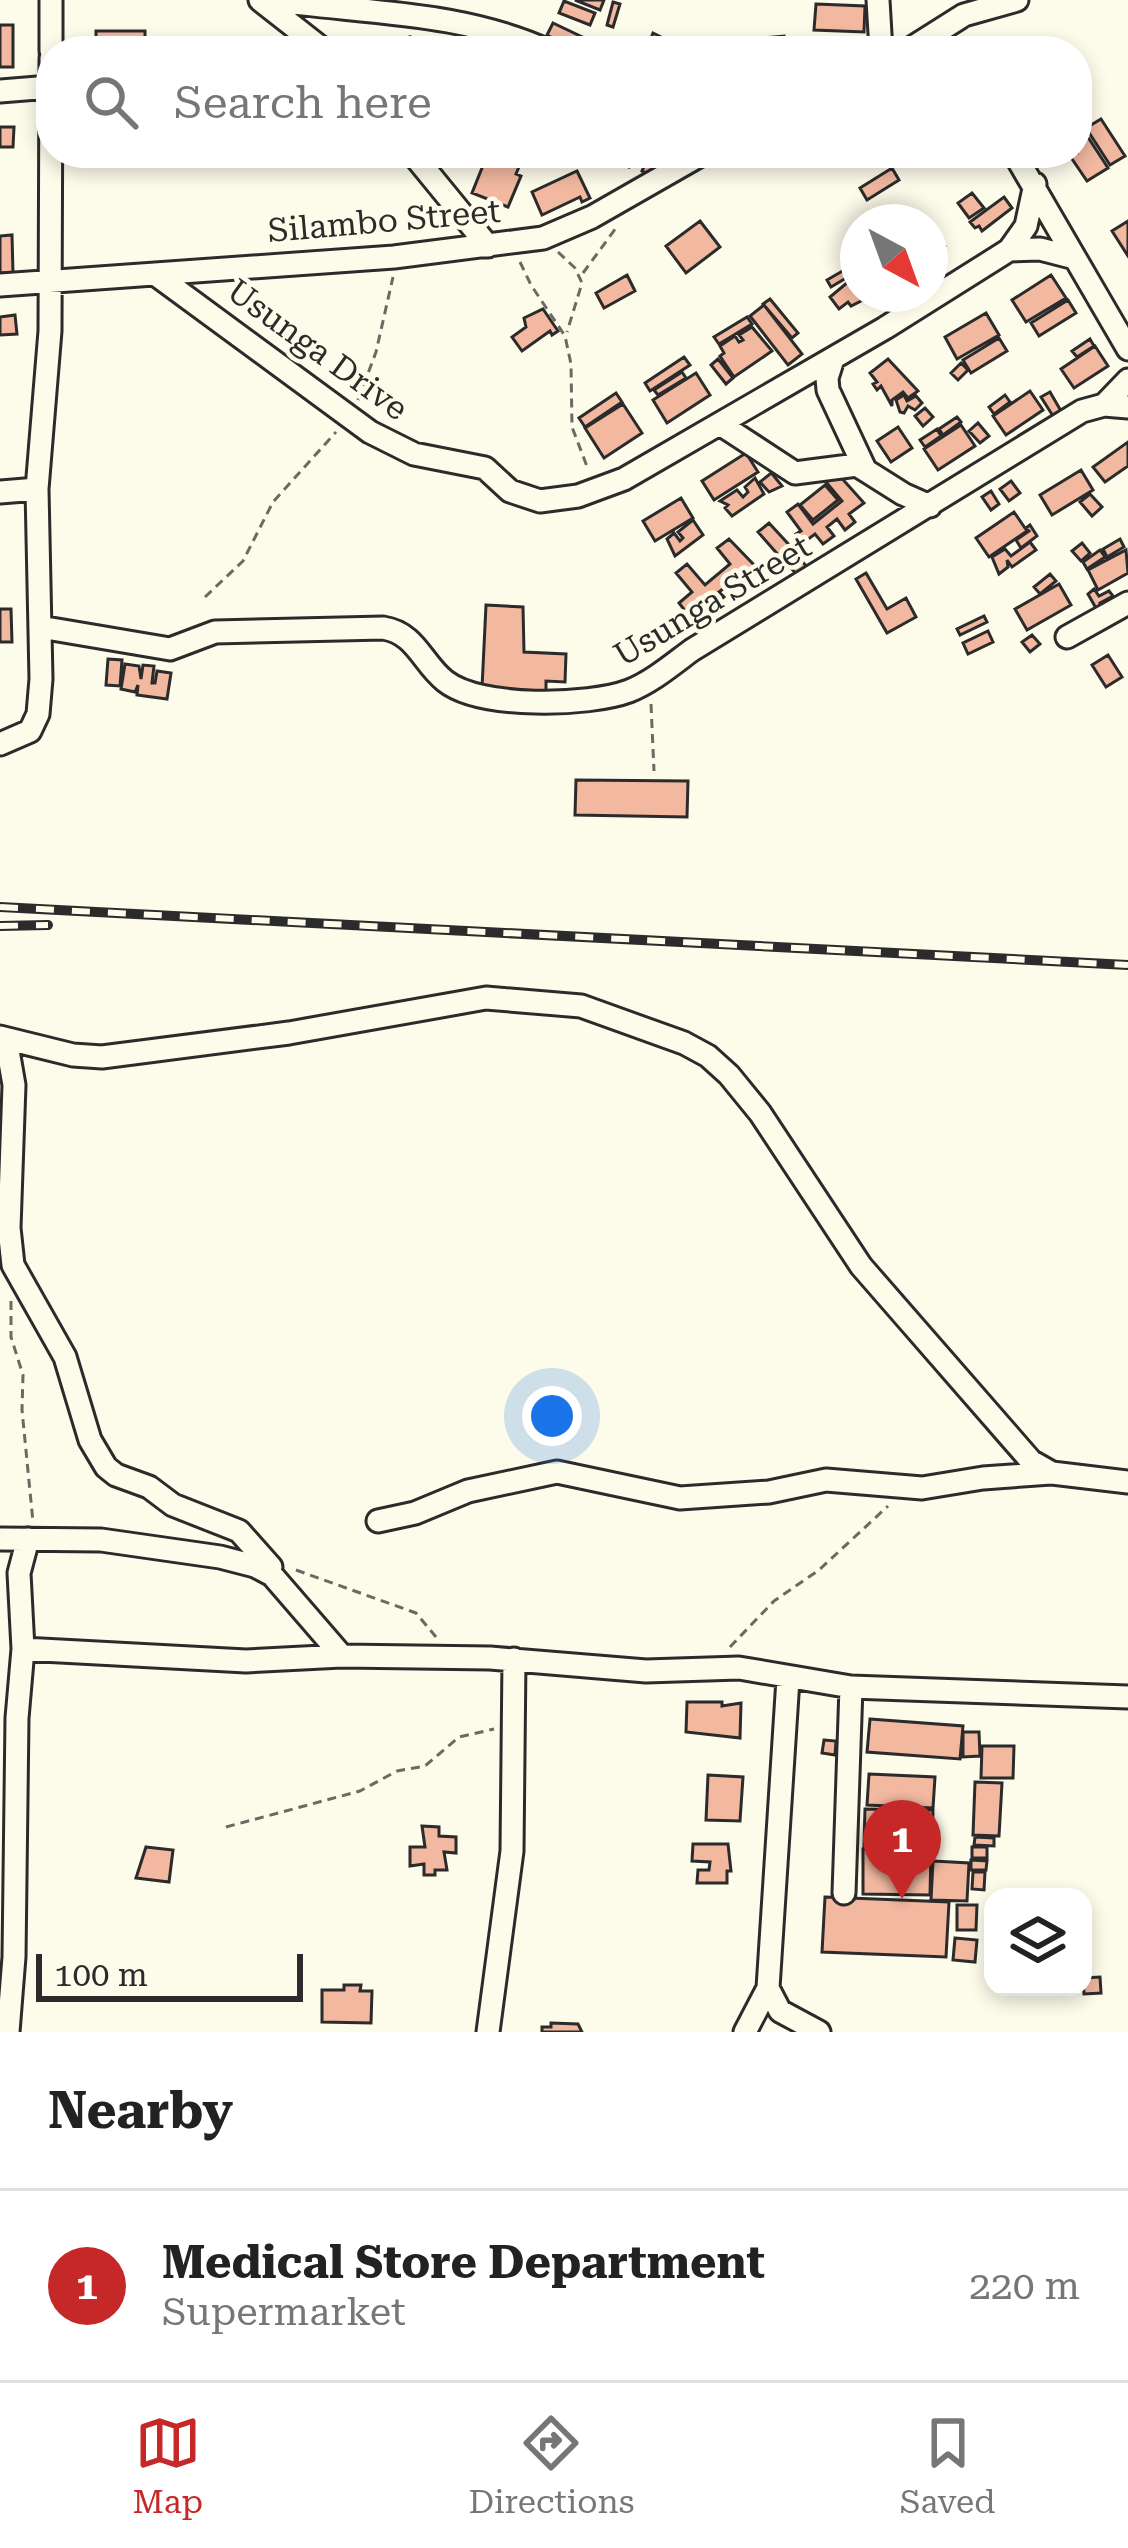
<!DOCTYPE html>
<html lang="en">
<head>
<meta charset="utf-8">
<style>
  body { margin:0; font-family:"Roboto Serif",serif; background:#f6f6f6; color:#222 }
  .controls { position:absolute; right:36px; bottom:36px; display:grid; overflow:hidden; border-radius:24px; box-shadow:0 6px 18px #0003 }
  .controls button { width:108px; height:108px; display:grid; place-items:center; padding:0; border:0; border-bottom:3px solid #e0e0e0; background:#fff; color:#222; font:60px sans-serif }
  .compass { position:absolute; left:840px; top:204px; width:108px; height:108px; border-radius:50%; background:#fff; box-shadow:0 6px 18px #0003; rotate:139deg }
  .scale { position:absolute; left:36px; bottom:30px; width:267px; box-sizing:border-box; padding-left:12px; border:6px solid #2b2b2b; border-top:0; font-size:33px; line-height:42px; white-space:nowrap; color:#2b2b2b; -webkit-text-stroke:9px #fdfbea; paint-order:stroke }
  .you { position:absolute; left:552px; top:1416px; width:42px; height:42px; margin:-30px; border:9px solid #fff; border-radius:50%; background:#1a73e8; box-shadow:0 0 0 18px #1a73e833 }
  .badge { display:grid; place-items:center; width:78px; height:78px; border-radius:50%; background:#c62828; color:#fff; font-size:39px; font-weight:700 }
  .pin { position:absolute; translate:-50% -99px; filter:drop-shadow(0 3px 6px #0008) }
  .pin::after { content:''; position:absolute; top:63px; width:42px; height:36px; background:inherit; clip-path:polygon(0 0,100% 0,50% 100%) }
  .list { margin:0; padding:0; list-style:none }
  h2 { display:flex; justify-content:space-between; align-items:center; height:156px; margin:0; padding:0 48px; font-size:51px }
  h2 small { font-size:39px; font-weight:400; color:#767676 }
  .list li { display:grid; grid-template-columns:78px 1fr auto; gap:36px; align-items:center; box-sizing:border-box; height:192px; padding:0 48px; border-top:3px solid #e0e0e0 }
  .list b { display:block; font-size:45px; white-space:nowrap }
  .list p { margin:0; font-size:39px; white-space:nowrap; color:#767676 }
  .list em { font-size:39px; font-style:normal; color:#767676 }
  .icon { flex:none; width:66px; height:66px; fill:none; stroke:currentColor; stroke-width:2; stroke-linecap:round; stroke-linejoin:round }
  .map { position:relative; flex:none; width:1128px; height:2032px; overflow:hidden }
  .search { position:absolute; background:#fff; box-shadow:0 6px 18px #0003; left:36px; right:36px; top:36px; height:132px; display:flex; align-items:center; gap:30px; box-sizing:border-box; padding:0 42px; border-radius:48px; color:#767676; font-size:45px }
  .sheet { height:348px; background:#fff }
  nav { display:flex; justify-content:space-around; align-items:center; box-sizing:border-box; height:168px; border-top:3px solid #e0e0e0; background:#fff; font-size:33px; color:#767676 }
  nav a { display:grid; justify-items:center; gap:6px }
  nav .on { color:#c62828 }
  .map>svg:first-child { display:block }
  .building { fill:#f2b8a0; stroke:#2b2b2b; stroke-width:3 }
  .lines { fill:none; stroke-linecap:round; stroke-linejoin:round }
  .minor-casing { stroke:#2b2b2b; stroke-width:27 }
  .path { stroke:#6a6964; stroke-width:3; stroke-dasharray:9 6; stroke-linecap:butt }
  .minor { stroke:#fdfbea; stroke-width:21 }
  .rail-casing { stroke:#2b2b2b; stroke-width:10 }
  .rail { stroke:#fdfbea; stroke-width:6; stroke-dasharray:18; stroke-linecap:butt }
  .labels { text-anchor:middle; stroke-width:9; stroke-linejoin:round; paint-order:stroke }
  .street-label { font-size:33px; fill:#2b2b2b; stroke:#fdfbea }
</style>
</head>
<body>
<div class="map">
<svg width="1128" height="2032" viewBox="0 0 1128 2032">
  <rect width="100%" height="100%" fill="#fdfbea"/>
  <path class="building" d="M575,0H604L600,10Z
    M564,1L595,13L590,25L559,13Z
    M613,2L620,4L613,27L607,25Z
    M816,4L865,6L864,32L814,30Z
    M553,23L599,45L596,51H579L547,35Z
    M0,25H13V67H0Z
    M96,31H145V51H96Z
    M653,33L663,38L658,51H646Z
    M784,36L786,51H751L750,39Z
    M1101,119L1125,156L1110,165L1086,128Z
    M0,127H14L13,147H0Z
    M1082,128L1108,168L1087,181L1068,153H1077V131Z
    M488,153L521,162L516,174L521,176L508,207L472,193Z
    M620,153H669L658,178L642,171L647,160L635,154L629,167L616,162Z
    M892,168L899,180L867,200L860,188Z
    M577,171L590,198L582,202L580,197L542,215L532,192Z
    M972,193L984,208L969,218L958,203Z
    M1004,197L1012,208L982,231L979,226L975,228L970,222Z
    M700,221L720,247L686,273L666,246Z
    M1128,221V256L1112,231Z
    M12,235L13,273H0V236Z
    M937,236L945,246L933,251L938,256L931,261L930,241Z
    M858,262V271L831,287L827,280Z
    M858,274V294L873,295L851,306L848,302L839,309L830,297L848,282L853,287L856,284L852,279Z
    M627,275L635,291L604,308L596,293Z
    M1051,275L1066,298L1026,322L1012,300Z
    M770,299L798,333L792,338L763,304Z
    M1068,300L1076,313L1039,336L1031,323Z
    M764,305L802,354L788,365L750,316Z
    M543,309L558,331L552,335L550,331L522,351L512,337L526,327L524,318Z
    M986,313L999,335L957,359L945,337Z
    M15,315L17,334L0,335V317Z
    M747,317L752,324L719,344L714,337Z
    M752,327L772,351L734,377L720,356L724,353L720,346L735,336L739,342L743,340L739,335Z
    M999,338L1007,351L971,373L963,360Z
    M1090,339L1094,346L1077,357L1072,351Z
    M1095,346L1108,366L1074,388L1061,369Z
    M684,357L690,365L650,391L645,383Z
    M718,359L733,378L726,384L711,365Z
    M888,359L918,391L908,398L903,392L892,400V406L881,386L877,390L873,384L877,382L870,373Z
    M961,363L968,370L958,380L951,373Z
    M682,372L686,378L658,395L654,390Z
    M696,373L710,395L667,423L653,400Z
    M1030,391L1043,410L1006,435L993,416Z
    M1050,392L1061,411L1053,416L1041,397Z
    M616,393L622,402L585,427L579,418Z
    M904,395L907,401L916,396L922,403L915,410L908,406L904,413L900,412L896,400Z
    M1005,395L1010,402L994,414L989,407Z
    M623,404L642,433L604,458L585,428Z
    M925,408L933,417L923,426L915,416Z
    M957,417L961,422L943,435L939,429Z
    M978,423L989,436L980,443L969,431Z
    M961,425L975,446L938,470L924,449Z
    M898,427L912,448L891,462L877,441Z
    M937,429L941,436L925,447L920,440Z
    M1128,442V466L1105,482L1093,467Z
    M746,453L758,472L714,500L702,481Z
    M775,470L773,475L782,486L769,492L760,482Z
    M1081,470L1093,490L1052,515L1040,495Z
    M838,474L864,503L849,514L855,522L845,530L837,519L827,527L834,536L823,544L815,534L803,543L796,534L801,531L787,512L798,504L813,524L842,501L826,482Z
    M755,478L764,494L732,516L725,508L728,505L720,501L737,490L743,497L748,492L745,487Z
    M1011,481L1020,493L1009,501L1000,489Z
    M825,485L838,500L813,520L800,505Z
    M991,491L999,504L991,510L982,497Z
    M1090,494L1102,507L1092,516L1080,502Z
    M681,498L693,518L655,541L643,521Z
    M1014,512L1027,531L989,557L976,538Z
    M693,520L703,535L675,556L667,539L674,533L680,541L683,538L678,532Z
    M769,523L792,548L781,558L758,532Z
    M1030,525L1037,536L1021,548L1016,540L1029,531L1026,528Z
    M729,539L756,567L742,579L747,586L736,595L728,585L719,592L724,597L712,607L704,598L686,612L679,603L692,592L676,573L687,564L705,585L730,564L717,548Z
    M1120,539L1124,547L1107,557L1103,549Z
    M1030,542L1036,550L1012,567L1007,560L1008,567L999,574L992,557L1005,549L1011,556Z
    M1082,543L1090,553L1081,561L1072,551Z
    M1100,550L1105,557L1087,569L1083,562Z
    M1126,550L1128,573L1098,590L1088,570Z
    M793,551L808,568L798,576L783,559Z
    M866,573L887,609L906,598L916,617L887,633L856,579Z
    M1050,574L1056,581L1040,594L1034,587Z
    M1059,584L1071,605L1027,630L1015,609Z
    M1094,589L1099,596L1109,591L1113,596L1100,603L1102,606L1097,610L1088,594Z
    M486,605L523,607L524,652L566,654L565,682L546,681V691L513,690V693L482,688Z
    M0,609H11L12,642H0Z
    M984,616L987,622L960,635L957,629Z
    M988,631L993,642L968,654L963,643Z
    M1032,635L1040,644L1030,652L1022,642Z
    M1108,655L1122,677L1106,687L1092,665Z
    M108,659L122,660L120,686L106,685Z
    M125,664L139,666L141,679L143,665L154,666L152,683H155L157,671L171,673L167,699L137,695L138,685L135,692L121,689Z
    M576,780L688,781L687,817L575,815Z
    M687,1702H722V1706L741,1703L740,1738L686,1732Z
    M870,1719L963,1726L960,1759L867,1752Z
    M963,1732H979L980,1756L963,1757Z
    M824,1740L836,1741L835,1755L822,1753Z
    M982,1746H1014L1013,1778H981Z
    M869,1774L935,1777L933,1808L867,1805Z
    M708,1775L743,1777L740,1821L706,1820Z
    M975,1782L1002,1783L999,1836L973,1835Z
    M865,1809L933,1810L932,1848L864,1846Z
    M422,1826L439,1827V1836L456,1837V1853L444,1852L447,1870H435V1875H424V1864L410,1866V1847H425Z
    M975,1837L994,1838V1846L974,1845Z
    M693,1844H728L731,1871H727V1883H697L698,1870H709L710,1862L692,1861Z
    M146,1847L173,1850L169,1882L136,1878Z
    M972,1847H987V1858H972Z
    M863,1849H931L930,1895L863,1894Z
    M971,1860L987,1861L986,1870H971Z
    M933,1861L969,1863L967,1901L931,1900Z
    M973,1872H985L984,1890L972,1889Z
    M825,1897L949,1902L946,1957L822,1952Z
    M957,1905H977L976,1930H957Z
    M955,1938L977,1940L975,1962L953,1960Z
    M1100,1977L1101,1993L1084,1994L1083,1978Z
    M344,1985H361L360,1991H372L371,2023L322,2022V1990H344Z
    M551,2023L578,2024L582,2032H542V2027H551Z"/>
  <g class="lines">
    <defs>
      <path id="minor" d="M51,0V51
        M260,0L325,51
        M270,0C363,13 461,11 548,51
        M878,0L881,51
        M907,51L964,15L1017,0
        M0,91L50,87
        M412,153L488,246
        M1014,153L1128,349
        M1009,250L1040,249L1071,257
        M155,274L370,432L414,454L485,468L510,491L540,501L578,496L624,479L885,328L1009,250L1026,226L1035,184
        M0,285L394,257L543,238L592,217L704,153
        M833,359L827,378L828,390L864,467
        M1104,405L1128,380
        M720,424L795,473L857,465L903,494L930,506
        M0,492L37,489
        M40,627L170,649L215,632L383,628C416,633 422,663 445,681C480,709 589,706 629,691C652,682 673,664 692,650L1082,411L1104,405L1128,407
        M1067,637L1128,603
        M0,744L30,731L38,714L41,679L37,489L50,331L51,58
        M0,1037L73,1055L102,1057L289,1033L486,998L581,1006L684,1043L708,1056L729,1075L760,1113L861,1266L1031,1461L1052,1473L1128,1482
        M6,1039L14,1085L9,1228L13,1265L65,1357L90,1440L106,1467L116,1475L149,1487L173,1505L239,1531L271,1567
        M378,1521L415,1513L468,1491L557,1472L680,1498L769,1492L826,1480L922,1488L983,1478L1051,1473
        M0,1539L101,1540L220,1557L255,1566L272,1575L342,1656
        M23,1649L246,1661L342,1656L490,1658L646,1671L739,1668L851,1687L1128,1697
        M788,1679L768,1988L780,2011L819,2032
        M844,1893L851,1687
        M8,2032L14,1957L17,1718L23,1649L19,1573L28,1539
        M488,2032L512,1851L514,1659
        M745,2032L768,1988"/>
    </defs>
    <use href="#minor" class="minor-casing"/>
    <path class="path" d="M410,35L411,51
      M558,252L575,268L582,283L567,332
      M520,262L531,285L565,336L571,364L572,427L588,469
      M583,273L616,228
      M358,400L376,352L393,277
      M205,597L243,561L273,502L336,432
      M651,704L654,771
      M11,1301V1337L23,1375L22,1410L33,1522
      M296,1570L416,1613L436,1637
      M730,1647L774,1601L819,1570L888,1506
      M226,1827L360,1791L397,1771L425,1766L459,1737L494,1729"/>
    <use href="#minor" class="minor"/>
    <defs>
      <path id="rail" d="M0,907L1128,965
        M0,926L48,925"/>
    </defs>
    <use href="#rail" class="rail-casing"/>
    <use href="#rail" class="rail"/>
  </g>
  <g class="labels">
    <g class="street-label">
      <text transform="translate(384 220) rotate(-5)" y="12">Silambo Street</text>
      <text transform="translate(318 349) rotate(36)" y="12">Usunga Drive</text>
      <text transform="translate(712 600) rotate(-31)" y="12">Usunga Street</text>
    </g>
  </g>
</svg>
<div class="controls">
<button><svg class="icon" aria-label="layers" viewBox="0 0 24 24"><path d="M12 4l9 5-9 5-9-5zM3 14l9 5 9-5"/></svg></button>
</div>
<svg class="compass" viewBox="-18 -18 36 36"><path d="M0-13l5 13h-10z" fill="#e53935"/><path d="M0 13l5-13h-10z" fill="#767676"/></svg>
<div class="scale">100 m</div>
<div class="you"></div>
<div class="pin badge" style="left:902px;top:1899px">1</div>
<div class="search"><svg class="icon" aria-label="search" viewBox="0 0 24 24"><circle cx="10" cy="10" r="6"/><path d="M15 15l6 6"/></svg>Search here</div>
</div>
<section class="sheet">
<h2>Nearby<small></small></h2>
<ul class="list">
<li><span class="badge">1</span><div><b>Medical Store Department</b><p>Supermarket</p></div><em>220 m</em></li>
</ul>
</section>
<nav>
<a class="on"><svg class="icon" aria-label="map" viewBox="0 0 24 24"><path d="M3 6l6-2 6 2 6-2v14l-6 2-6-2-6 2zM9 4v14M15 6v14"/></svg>Map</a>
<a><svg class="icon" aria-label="directions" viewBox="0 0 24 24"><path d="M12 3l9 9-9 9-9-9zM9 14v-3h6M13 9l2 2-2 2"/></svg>Directions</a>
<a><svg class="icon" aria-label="saved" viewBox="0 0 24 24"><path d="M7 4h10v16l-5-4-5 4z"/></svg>Saved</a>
</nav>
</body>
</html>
